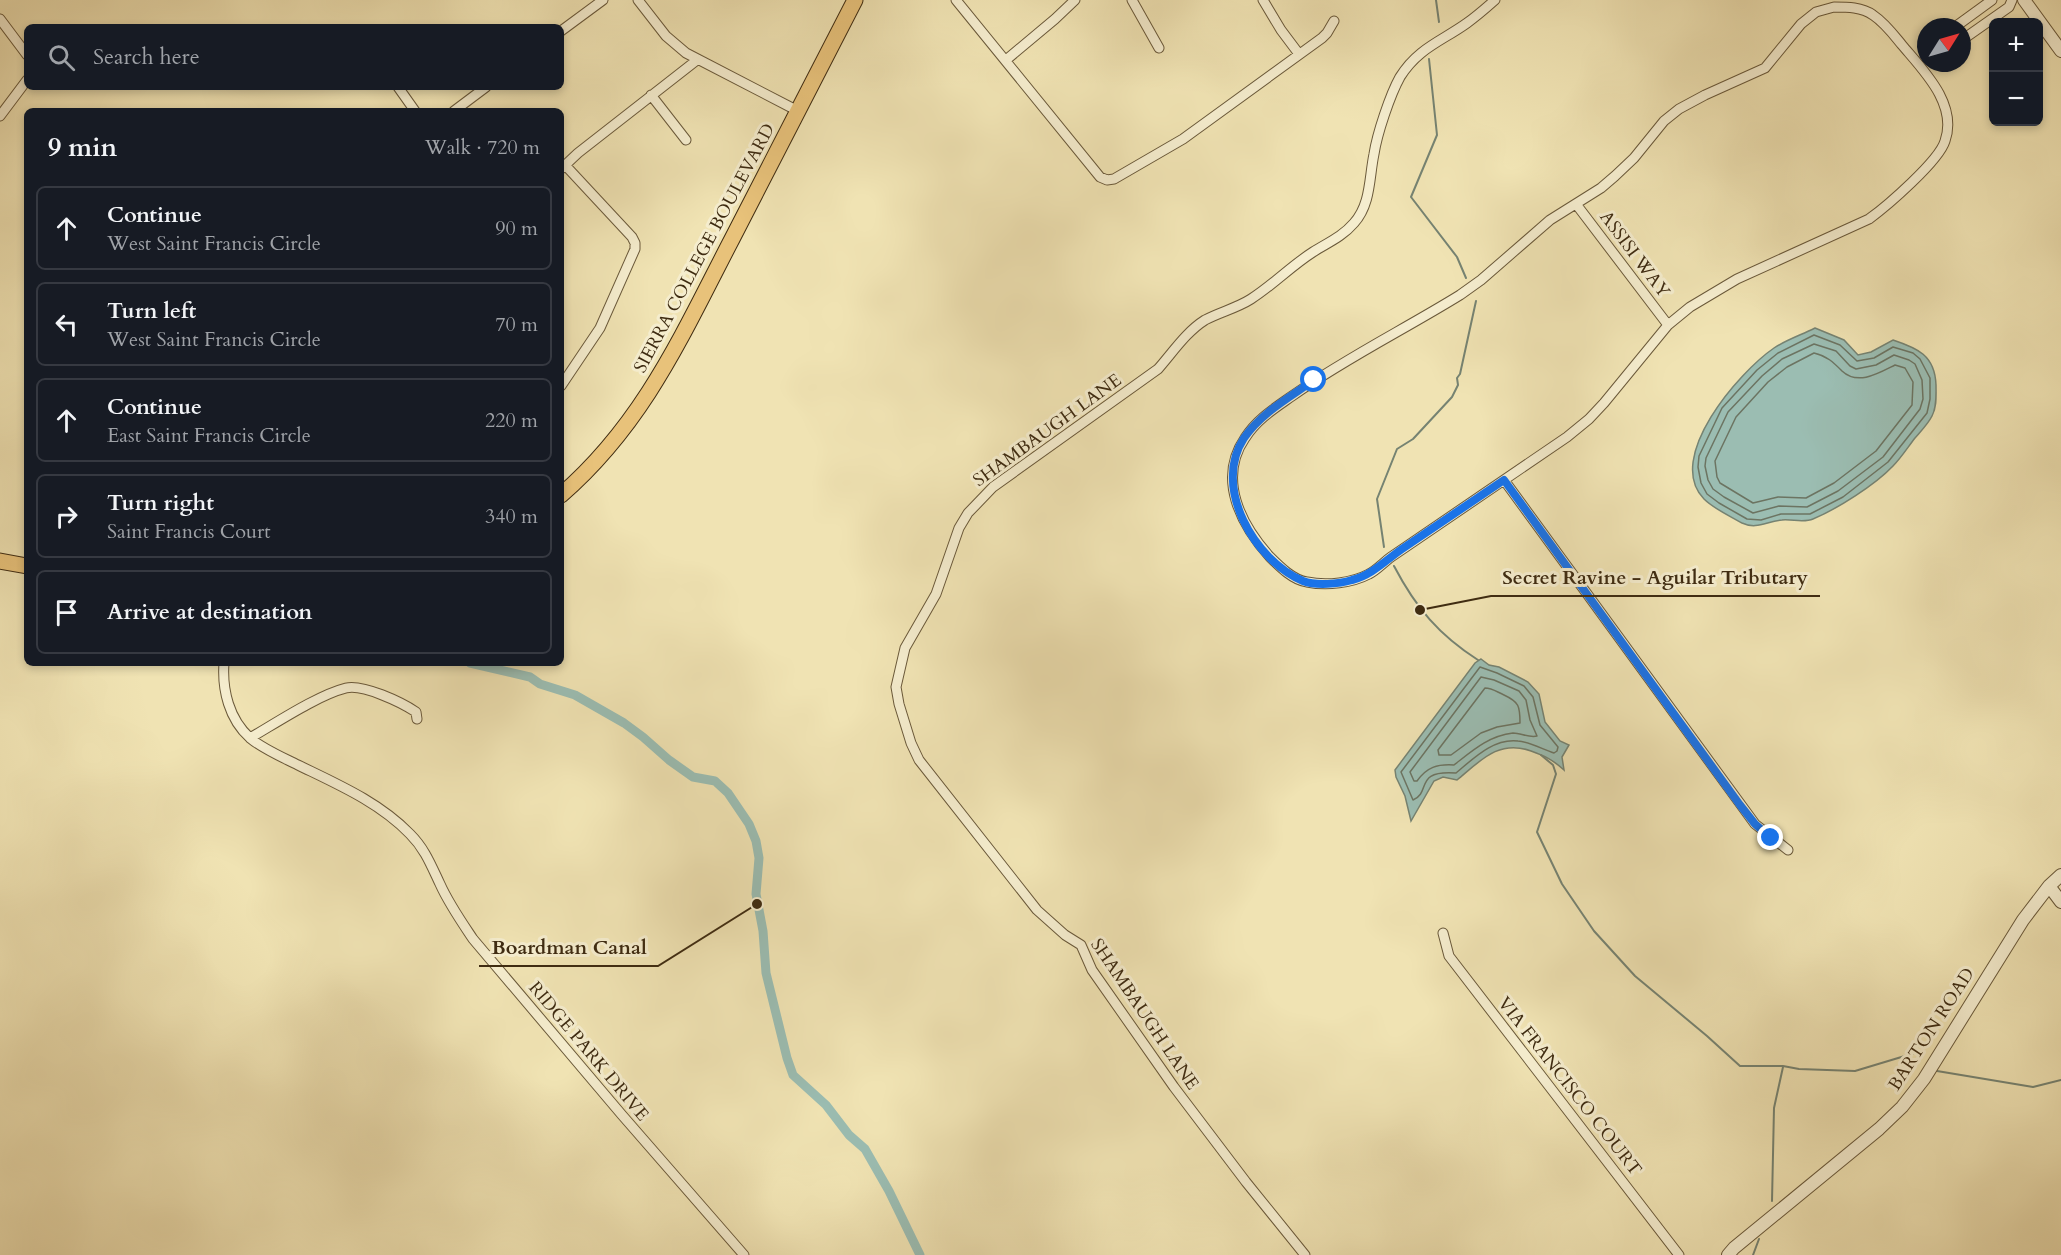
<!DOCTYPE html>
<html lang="en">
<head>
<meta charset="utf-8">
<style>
  body { margin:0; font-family:Cardo,serif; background:#242831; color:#f1f3f6 }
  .controls { position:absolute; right:18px; top:18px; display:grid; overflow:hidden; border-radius:9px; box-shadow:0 3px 9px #0003 }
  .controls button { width:54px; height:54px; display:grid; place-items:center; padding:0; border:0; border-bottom:2px solid #363941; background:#171b24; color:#f1f3f6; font:30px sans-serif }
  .compass { position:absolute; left:1917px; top:18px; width:54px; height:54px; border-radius:50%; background:#171b24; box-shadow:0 3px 9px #0003; rotate:53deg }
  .stop { position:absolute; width:18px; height:18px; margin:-14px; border:4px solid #1a73e8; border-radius:50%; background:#fff }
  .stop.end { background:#1a73e8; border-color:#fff; box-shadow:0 2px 6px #0008 }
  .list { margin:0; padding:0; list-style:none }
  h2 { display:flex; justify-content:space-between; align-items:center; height:78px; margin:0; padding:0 24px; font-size:26px }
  h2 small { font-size:20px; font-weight:400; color:#9ea1a6 }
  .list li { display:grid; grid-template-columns:39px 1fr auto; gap:18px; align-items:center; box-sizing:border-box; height:84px; margin:0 12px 12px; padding:0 12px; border:2px solid #363941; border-radius:9px }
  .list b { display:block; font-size:22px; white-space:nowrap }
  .list p { margin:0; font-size:20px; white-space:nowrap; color:#9ea1a6 }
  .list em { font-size:20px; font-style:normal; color:#9ea1a6 }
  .icon { flex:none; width:33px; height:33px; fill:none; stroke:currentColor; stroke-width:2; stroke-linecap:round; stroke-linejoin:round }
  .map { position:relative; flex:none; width:2061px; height:1255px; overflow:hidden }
  .search { position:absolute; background:#171b24; box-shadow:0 3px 9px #0003; left:24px; top:24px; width:540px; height:66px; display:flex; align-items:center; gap:15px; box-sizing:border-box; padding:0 21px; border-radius:9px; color:#9ea1a6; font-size:22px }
  .panel { position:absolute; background:#171b24; box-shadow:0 3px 9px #0003; left:24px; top:108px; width:540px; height:558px; border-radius:9px }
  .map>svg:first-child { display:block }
  .water { fill:#9bbdb2; stroke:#768372; stroke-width:1.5 }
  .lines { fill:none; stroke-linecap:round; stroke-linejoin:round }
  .shore { stroke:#6c7462; stroke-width:1.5 }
  .stream { stroke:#768372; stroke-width:2 }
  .canal { stroke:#9bbdb2; stroke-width:9 }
  .minor-casing { stroke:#6a593a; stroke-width:11 }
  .tertiary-casing { stroke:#6a593a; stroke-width:14 }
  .primary-casing { stroke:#3e2b11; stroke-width:17 }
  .minor { stroke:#f5edce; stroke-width:9 }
  .tertiary { stroke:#f5edce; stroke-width:12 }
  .primary { stroke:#e8c27a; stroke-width:15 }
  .route { stroke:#1a73e8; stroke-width:8 }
  .labels { text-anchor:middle; stroke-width:6; stroke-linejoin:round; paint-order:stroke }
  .street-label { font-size:18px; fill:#3e2b11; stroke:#f5edce }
  .leader { fill:none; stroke:#3e2b11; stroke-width:2 }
  .callout-dot { fill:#3e2b11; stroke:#f5edce; stroke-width:2 }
  .callout-label { font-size:20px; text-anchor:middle; font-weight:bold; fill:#3e2b11; stroke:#f5edce; stroke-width:6; stroke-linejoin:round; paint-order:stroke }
</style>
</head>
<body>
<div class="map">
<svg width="2061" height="1255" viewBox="0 0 2061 1255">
  <rect width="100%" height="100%" fill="#f0e3b3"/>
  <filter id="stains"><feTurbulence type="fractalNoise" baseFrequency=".00333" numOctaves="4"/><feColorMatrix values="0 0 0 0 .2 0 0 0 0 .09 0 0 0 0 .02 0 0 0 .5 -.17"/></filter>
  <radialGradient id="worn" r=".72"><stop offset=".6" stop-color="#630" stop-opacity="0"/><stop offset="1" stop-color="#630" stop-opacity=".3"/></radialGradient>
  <path class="water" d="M1815,328L1844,340L1858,355L1871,352L1893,340C1917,348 1935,355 1936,385C1936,395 1937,407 1932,416C1928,424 1921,431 1915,438C1908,447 1901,458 1893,466C1875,485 1837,509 1813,519C1804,523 1792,519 1782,520C1767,521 1757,530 1742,523C1730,516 1714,509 1704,499C1664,458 1739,372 1774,348C1786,340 1801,335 1815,328Z
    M1481,659L1489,665L1499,667L1528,682L1539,694L1545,722L1560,741L1569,745L1562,757L1564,770C1553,760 1545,756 1531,751C1499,739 1480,761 1457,780L1443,777L1434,781L1411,821L1405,796L1396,777L1395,770L1475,663Z"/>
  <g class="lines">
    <path class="shore" d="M1814,335L1840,345L1857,361L1874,358L1893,347L1913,353L1920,359L1930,378V399L1927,413L1888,462L1843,497L1810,514H1781L1761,520L1747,519L1719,503L1707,494L1701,483L1698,467L1699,456L1722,408L1757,370L1778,353Z
      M1814,344L1836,351L1850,366L1856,369L1876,365L1894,355L1909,360L1915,364L1922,380L1923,399L1920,409L1883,457L1838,491L1807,507L1779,506L1753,513L1724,497L1713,489L1708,480L1705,466L1706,458L1728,412L1762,376L1782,359Z
      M1814,353C1827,356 1833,362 1842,371C1858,386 1879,373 1895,365L1905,368L1913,382L1912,405L1876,451L1834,483L1806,498L1778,497L1753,503L1720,483L1717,477L1715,461L1736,417L1768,382L1787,367Z
      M1480,667L1497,673L1524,686L1533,697L1540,725L1558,747L1557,751L1554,753C1542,749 1530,742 1518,741C1493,738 1473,759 1456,773C1413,770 1432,792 1413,800L1401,772Z
      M1481,677L1494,680L1519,691L1526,700L1530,720L1537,736C1529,738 1521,733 1513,733C1488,736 1472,751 1454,765C1437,764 1427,767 1417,781H1414L1410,772Z
      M1485,688C1492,688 1497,692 1504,695C1519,702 1520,706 1520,723L1497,727L1481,733L1451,755H1439L1438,750Z"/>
    <path class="stream" d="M1436,0L1439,22
      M1429,59L1437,135L1411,197L1457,257L1466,278
      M1384,547L1377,499L1397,449L1413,439L1452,397L1458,385L1457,378L1460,374L1476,301
      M1394,566C1416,608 1439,635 1478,660
      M1541,755L1553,765L1556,774L1537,832L1562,884L1594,931L1635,976L1707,1036L1740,1066H1783L1799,1069L1855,1071L1918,1052
      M1937,1071L2033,1087L2061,1080
      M1772,1201L1774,1108L1783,1067
      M1753,1255L1759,1239"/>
    <path class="canal" d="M470,663L530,677L540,684L575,695L624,723L643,737L669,760L693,777L715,781L728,793L749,824L756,841L759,858L756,894L763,931L766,973L787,1058L793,1075L826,1105L849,1135L865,1149L889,1191L920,1255"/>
    <defs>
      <path id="minor" d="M638,0L666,36L686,53L798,111
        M956,0L1100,177L1107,180L1114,179L1183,139L1322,38L1327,33L1334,21
        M1132,0L1159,48
        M1263,0L1281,30L1299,54
        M1834,7C1847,7 1862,7 1873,15C1885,23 1893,34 1902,45C1923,70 1958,104 1945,141C1939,161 1887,206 1869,219L1737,279L1690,307L1668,325L1604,403L1589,419L1567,437L1391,557C1384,562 1377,570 1369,574C1352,583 1327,586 1307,582C1293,580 1280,567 1270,557C1241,525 1217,479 1245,438C1257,419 1275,408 1292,396C1346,358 1405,329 1460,295L1481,280L1550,220L1601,188L1615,176L1634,158L1664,121L1679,109L1705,95L1765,68L1801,24L1816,12Z
        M0,19L27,55
        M1955,27L1992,0
        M561,31L603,0
        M1962,40L2009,7L2012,0
        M1006,60L1055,19L1075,0
        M398,87L415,111
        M651,95L686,140
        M454,111L486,87
        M0,116L27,80
        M561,169L578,153L697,60
        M1576,204L1668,325
        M561,386L600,328L635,249V243L632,237L565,165
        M1504,480L1755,824L1788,850
        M224,663C222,690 229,719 250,738C263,749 282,757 298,765C337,784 379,802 410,834C425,849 431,865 440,884C449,904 461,921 473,939L622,1115L744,1255
        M250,738C276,723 318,695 346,688C363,684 401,702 416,712L417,719
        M1443,933L1449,956L1679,1255
        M1305,1255L1246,1182L1174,1087L1092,970L1081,945L1065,935L1037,910L919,760L911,743L899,704L896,687L905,648L936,594L959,528L968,513L993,487L1158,369C1173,352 1186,332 1205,320C1220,312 1237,308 1251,299C1273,285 1291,266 1313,252C1327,243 1342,237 1354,223C1371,204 1369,178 1374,154C1377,134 1390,95 1400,77C1418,48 1442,41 1467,23C1477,16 1486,8 1495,0"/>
      <path id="tertiary" d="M2024,0L2061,51
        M2049,886L2061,902
        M1728,1255L1734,1248L1879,1129L1902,1107L1924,1079L2023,920L2049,886L2061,875"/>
      <path id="primary" d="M561,495C644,423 682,335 732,239C773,159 814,80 855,0
        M0,561L27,566"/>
    </defs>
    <use href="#minor" class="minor-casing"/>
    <use href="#tertiary" class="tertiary-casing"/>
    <use href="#primary" class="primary-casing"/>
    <use href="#minor" class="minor"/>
    <use href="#tertiary" class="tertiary"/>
    <use href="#primary" class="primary"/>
  </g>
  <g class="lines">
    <path class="route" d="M1314,380C1290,397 1261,413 1244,438C1212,487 1254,560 1303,581C1316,586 1339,584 1352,580C1372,575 1386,560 1402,549C1436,526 1470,503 1504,480L1740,805L1755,824L1771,838"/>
  </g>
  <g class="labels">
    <g class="street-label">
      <text transform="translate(704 248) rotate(-62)" y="6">SIERRA COLLEGE BOULEVARD</text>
      <text transform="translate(1635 254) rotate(53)" y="6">ASSISI WAY</text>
      <text transform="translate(1047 430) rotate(-36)" y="6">SHAMBAUGH LANE</text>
      <text transform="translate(1145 1014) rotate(56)" y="6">SHAMBAUGH LANE</text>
      <text transform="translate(1931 1029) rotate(-57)" y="6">BARTON ROAD</text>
      <text transform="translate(589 1051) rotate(50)" y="6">RIDGE PARK DRIVE</text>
      <text transform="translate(1570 1086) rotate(52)" y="6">VIA FRANCISCO COURT</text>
    </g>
  </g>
  <path class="leader" d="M1420 610L1491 596H1820M757 904L658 966H479"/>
  <g class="callout-dot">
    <circle cx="1420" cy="610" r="6"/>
    <circle cx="757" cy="904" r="6"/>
  </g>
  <g class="callout-label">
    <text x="1655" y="584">Secret Ravine - Aguilar Tributary</text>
    <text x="569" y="954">Boardman Canal</text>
  </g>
  <rect width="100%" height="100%" filter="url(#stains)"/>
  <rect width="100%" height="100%" fill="url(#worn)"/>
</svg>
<div class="controls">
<button>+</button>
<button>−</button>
</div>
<svg class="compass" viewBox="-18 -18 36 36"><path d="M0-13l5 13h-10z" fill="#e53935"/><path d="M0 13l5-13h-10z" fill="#9ea1a6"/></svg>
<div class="stop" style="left:1314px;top:380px"></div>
<div class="stop end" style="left:1771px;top:838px"></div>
<div class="search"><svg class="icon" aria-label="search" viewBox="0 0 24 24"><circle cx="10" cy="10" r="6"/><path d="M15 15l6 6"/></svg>Search here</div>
<section class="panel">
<h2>9 min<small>Walk · 720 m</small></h2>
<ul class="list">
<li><svg class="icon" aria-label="ahead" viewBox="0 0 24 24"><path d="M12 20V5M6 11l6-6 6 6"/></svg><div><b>Continue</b><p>West Saint Francis Circle</p></div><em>90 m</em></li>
<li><svg class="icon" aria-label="left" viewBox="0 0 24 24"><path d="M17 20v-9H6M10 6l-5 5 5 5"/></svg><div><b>Turn left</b><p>West Saint Francis Circle</p></div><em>70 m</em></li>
<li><svg class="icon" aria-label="ahead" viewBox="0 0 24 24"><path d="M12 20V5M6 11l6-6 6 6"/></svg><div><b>Continue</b><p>East Saint Francis Circle</p></div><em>220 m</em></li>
<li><svg class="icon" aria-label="right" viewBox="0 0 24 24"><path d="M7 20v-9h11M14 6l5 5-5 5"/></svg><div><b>Turn right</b><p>Saint Francis Court</p></div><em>340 m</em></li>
<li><svg class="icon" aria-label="arrive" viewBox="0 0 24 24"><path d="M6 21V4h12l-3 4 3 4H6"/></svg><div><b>Arrive at destination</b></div></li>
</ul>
</section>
</div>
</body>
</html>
